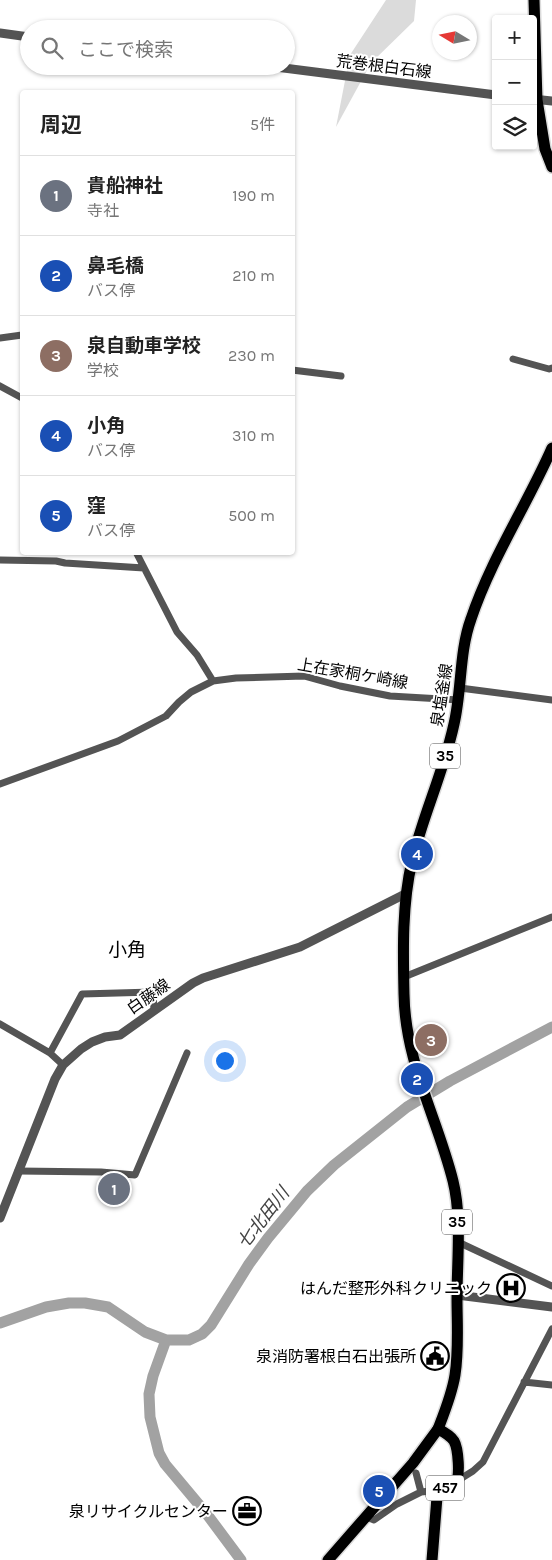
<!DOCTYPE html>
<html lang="ja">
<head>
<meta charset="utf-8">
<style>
  body { margin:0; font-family:Karla,"Noto Sans JP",sans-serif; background:#f2f2f2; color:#222 }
  .controls { position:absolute; right:15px; top:15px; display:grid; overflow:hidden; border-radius:5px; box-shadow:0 1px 4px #0004 }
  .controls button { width:45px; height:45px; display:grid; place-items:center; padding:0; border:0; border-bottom:1px solid #e0e0e0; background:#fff; color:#222; font:25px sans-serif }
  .compass { position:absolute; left:432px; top:15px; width:45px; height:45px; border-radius:50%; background:#fff; box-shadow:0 1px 4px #0004; rotate:280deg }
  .you { position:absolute; left:224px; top:1060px; width:18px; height:18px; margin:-12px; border:4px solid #fff; border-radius:50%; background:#1a73e8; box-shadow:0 0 0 8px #1a73e833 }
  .badge { display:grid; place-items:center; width:32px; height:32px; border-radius:50%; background:#000; color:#fff; font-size:16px; font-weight:700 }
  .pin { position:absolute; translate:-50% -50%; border:2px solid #fff; box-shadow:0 1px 5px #0006 }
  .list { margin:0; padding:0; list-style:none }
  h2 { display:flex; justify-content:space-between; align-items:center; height:65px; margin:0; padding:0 20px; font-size:21px }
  h2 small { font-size:16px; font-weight:400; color:#767676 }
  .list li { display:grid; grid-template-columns:32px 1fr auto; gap:15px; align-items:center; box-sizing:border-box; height:80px; padding:0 20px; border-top:1px solid #e0e0e0 }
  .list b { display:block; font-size:19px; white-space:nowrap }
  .list p { margin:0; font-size:16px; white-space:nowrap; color:#767676 }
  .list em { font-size:16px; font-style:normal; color:#767676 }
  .icon { flex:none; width:28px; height:28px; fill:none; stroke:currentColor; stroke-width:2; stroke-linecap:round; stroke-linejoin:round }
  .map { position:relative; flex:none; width:552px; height:1560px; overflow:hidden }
  .search { position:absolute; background:#fff; box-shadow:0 1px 4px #0004; left:20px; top:20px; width:275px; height:55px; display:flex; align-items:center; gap:12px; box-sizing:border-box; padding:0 18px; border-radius:28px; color:#767676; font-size:19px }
  .panel { position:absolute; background:#fff; box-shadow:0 1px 4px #0004; left:20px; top:90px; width:275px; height:465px; border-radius:5px }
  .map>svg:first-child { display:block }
  .green { fill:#dbdbdb }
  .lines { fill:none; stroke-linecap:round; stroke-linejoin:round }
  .river { stroke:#a2a2a2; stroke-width:11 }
  .primary-casing { stroke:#dbdbdb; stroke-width:14 }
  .trunk-casing { stroke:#dbdbdb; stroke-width:14 }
  .minor { stroke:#545454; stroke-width:7 }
  .tertiary { stroke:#545454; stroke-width:9 }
  .primary { stroke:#000; stroke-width:11 }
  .trunk { stroke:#000; stroke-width:11 }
  .labels { text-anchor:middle; stroke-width:4; stroke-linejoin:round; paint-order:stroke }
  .shield { fill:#fff; stroke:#4c4c4c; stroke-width:1 }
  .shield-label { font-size:15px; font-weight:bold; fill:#000 }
  .street-label { font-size:16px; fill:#000; stroke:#fff }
  .poi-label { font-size:16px; fill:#000; stroke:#fff; text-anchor:end }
  .water-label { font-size:18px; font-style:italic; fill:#434343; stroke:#fff }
  .quarter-label { font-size:19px; fill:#000; stroke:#fff }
</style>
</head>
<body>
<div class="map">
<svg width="552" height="1560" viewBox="0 0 552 1560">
  <rect width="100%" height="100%" fill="#fff"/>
  <path class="green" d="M386,0H416L414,21L371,63L336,127L350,55Z"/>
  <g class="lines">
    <path class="river" d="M0,1323L46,1307L69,1303H85L108,1307L145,1332L166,1340H189L202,1334L211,1325L249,1264L268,1238L307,1191L334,1165L407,1107L450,1081L552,1027
      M166,1340L153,1376L149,1394L150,1417L159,1453L165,1464L206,1513L241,1560"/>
    <defs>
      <path id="primary" d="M534,0L537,100L545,149L552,167
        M438,1429C445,1411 452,1394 455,1375C459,1350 457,1324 457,1298C457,1261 462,1217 453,1181C437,1117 405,1062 404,994C403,950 402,904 412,861C423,815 444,771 454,724C462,690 459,652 471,619C491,559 527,505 552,448"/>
      <path id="trunk" d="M328,1560L413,1463L438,1429C444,1432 450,1435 454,1441C458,1448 461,1477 455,1483C449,1489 440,1487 437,1497L432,1560"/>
    </defs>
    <use href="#primary" class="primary-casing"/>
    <use href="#trunk" class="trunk-casing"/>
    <path class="minor" d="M0,338L22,335
      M513,359L549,369L552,368
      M292,370L341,376
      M0,386L22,398
      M136,552L177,632L197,655L213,681L236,678L304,676L340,686L390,696L459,700
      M0,560L56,561L65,563L144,568
      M460,688L552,700
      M0,784L118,741L166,716L179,702L191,692L213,681
      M404,977L552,917
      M0,1024L50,1053L63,1065
      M50,1053L82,994L153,992L154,1010
      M18,1171L101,1172L135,1175L187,1053
      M458,1242L552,1286
      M524,1382L552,1385
      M416,1473L421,1492
      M457,1481L473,1471L483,1462L552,1329
      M367,1517L374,1520L397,1504L421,1492L441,1490"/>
    <path class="tertiary" d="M0,33L29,37
      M268,66L496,95
      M533,99L552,101
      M0,1218L55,1079L63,1065L81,1049L92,1042L105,1037L120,1035L193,983L203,978L300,947L407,893
      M457,1295L552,1307"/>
    <use href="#primary" class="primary"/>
    <use href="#trunk" class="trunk"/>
  </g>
  <defs>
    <symbol id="hospital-ring" viewBox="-11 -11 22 22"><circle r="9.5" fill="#fff" stroke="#000" stroke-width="1.5"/><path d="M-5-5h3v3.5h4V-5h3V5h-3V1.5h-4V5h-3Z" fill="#000"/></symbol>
    <symbol id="civic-ring" viewBox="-11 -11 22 22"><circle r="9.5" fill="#fff" stroke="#000" stroke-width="1.5"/><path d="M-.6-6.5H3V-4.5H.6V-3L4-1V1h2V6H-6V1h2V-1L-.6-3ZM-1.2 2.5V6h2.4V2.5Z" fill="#000"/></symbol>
    <symbol id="office-ring" viewBox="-11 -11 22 22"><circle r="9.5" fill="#fff" stroke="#000" stroke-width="1.5"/><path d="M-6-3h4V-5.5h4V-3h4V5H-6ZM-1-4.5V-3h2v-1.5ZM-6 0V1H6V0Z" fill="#000"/></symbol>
  </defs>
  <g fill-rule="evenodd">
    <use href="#hospital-ring" x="495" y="1272" width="32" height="32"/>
    <use href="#civic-ring" x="419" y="1340" width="32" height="32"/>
    <use href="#office-ring" x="231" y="1495" width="32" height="32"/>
  </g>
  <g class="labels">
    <g class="shield">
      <rect x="430" y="743.5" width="30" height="25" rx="4"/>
      <rect x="442" y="1209.5" width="30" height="25" rx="4"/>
      <rect x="426" y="1475.5" width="38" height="25" rx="4"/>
    </g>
    <g class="shield-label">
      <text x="445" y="761">35</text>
      <text x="457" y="1227">35</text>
      <text x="445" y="1493">457</text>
    </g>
    <g class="street-label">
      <text transform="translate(384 66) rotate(7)" y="6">荒巻根白石線</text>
      <text transform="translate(353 673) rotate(10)" y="6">上在家桐ケ崎線</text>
      <text transform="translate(441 695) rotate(-81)" y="6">泉塩釜線</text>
      <text transform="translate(148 996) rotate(-35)" y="6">白藤線</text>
    </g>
    <g class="poi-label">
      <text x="492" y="1294">はんだ整形外科クリニック</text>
      <text x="416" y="1362">泉消防署根白石出張所</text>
      <text x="228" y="1517">泉リサイクルセンター</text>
    </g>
    <g class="water-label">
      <text transform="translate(263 1218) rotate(-52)" y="6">七北田川</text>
    </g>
    <g class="quarter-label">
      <text x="127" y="956">小角</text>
    </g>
  </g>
</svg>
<div class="controls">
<button>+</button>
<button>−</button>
<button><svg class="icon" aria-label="layers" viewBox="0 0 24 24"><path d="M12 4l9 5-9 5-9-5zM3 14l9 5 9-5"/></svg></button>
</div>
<svg class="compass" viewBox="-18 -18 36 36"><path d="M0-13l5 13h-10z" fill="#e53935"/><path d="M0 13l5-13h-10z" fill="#767676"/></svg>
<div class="you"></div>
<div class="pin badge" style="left:114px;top:1189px;background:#6b7280">1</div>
<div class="pin badge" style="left:417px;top:1079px;background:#1a4fb4">2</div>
<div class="pin badge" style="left:431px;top:1040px;background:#8d6e63">3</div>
<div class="pin badge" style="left:417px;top:854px;background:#1a4fb4">4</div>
<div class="pin badge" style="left:379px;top:1491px;background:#1a4fb4">5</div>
<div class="search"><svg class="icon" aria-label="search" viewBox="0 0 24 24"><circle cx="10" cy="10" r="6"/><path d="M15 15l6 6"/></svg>ここで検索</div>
<section class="panel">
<h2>周辺<small>5件</small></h2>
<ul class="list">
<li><span class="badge" style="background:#6b7280">1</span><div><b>貴船神社</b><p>寺社</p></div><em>190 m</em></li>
<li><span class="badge" style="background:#1a4fb4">2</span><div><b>鼻毛橋</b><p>バス停</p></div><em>210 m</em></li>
<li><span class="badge" style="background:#8d6e63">3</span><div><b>泉自動車学校</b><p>学校</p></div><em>230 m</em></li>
<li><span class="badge" style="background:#1a4fb4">4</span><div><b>小角</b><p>バス停</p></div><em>310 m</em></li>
<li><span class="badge" style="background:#1a4fb4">5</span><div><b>窪</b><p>バス停</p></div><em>500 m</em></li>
</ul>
</section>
</div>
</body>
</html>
